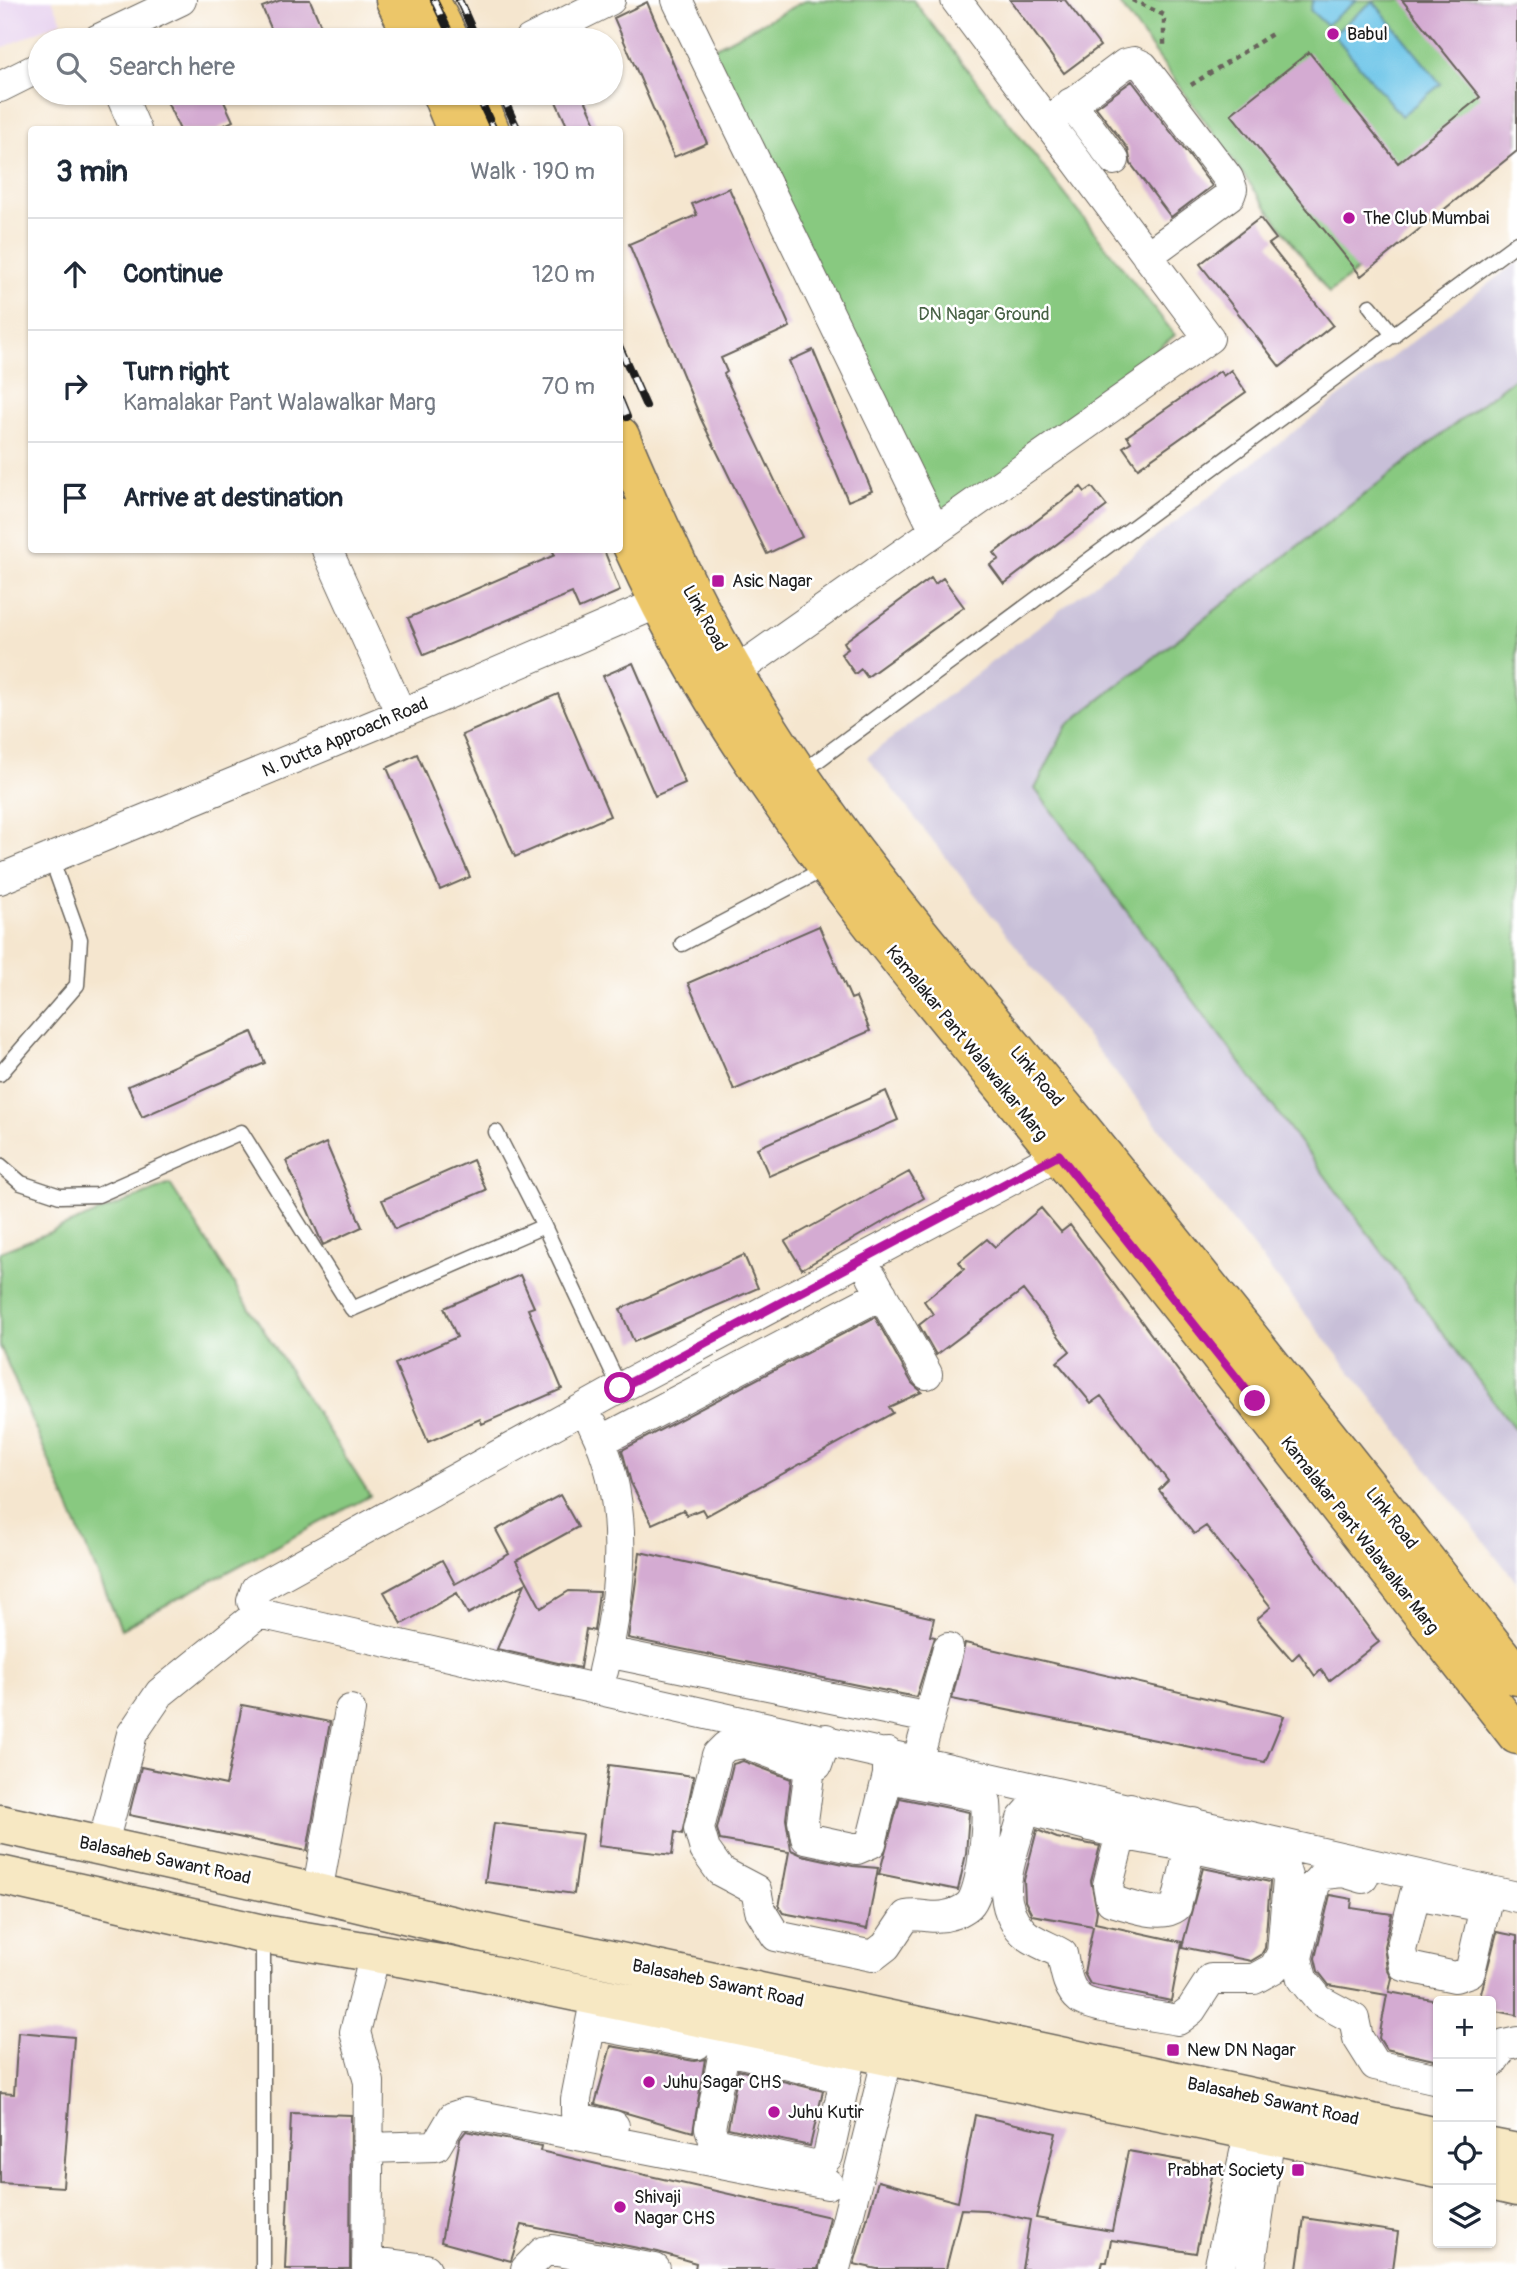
<!DOCTYPE html>
<html lang="en">
<head>
<meta charset="utf-8">
<style>
  body { margin:0; font-family:Pangolin,sans-serif; background:#f2f2f3; color:#1f2937 }
  .controls { position:absolute; right:21px; bottom:21px; display:grid; overflow:hidden; border-radius:7px; box-shadow:0 2px 5px #0004 }
  .controls button { width:63px; height:63px; display:grid; place-items:center; padding:0; border:0; border-bottom:2px solid #e0e1e3; background:#fff; color:#1f2937; font:35px sans-serif }
  .stop { position:absolute; width:21px; height:21px; margin:-16px; border:5px solid #b5179e; border-radius:50%; background:#fff }
  .stop.end { background:#b5179e; border-color:#fff; box-shadow:0 2px 7px #0008 }
  .list { margin:0; padding:0; list-style:none }
  h2 { display:flex; justify-content:space-between; align-items:center; height:91px; margin:0; padding:0 28px; font-size:30px }
  h2 small { font-size:23px; font-weight:400; color:#747a83 }
  .list li { display:grid; grid-template-columns:46px 1fr auto; gap:21px; align-items:center; box-sizing:border-box; height:112px; padding:0 28px; border-top:2px solid #e0e1e3 }
  .list b { display:block; font-size:26px; white-space:nowrap }
  .list p { margin:0; font-size:23px; white-space:nowrap; color:#747a83 }
  .list em { font-size:23px; font-style:normal; color:#747a83 }
  .icon { flex:none; width:38px; height:38px; fill:none; stroke:currentColor; stroke-width:2; stroke-linecap:round; stroke-linejoin:round }
  .map { position:relative; flex:none; width:1517px; height:2269px; overflow:hidden }
  .search { position:absolute; background:#fff; box-shadow:0 2px 5px #0004; left:28px; top:28px; width:595px; height:77px; display:flex; align-items:center; gap:18px; box-sizing:border-box; padding:0 24px; border-radius:38px; color:#747a83; font-size:26px }
  .panel { position:absolute; background:#fff; box-shadow:0 2px 5px #0004; left:28px; top:126px; width:595px; height:427px; border-radius:7px }
  .map>svg:first-child { display:block }
  .built { fill:#e7d2ef }
  .industrial { fill:#c8bfd8 }
  .green { fill:#88c980; stroke:#52724e; stroke-width:2 }
  .water { fill:#6ac4e8; stroke:#437082; stroke-width:2 }
  .building { fill:#d4abd2 }
  .lines { fill:none; stroke-linecap:round; stroke-linejoin:round }
  .service-casing { stroke:#68635b; stroke-width:17 }
  .minor-casing { stroke:#68635b; stroke-width:32 }
  .secondary-casing { stroke:#68635b; stroke-width:41 }
  .primary-casing { stroke:#68635b; stroke-width:41 }
  .path { stroke:#68635b; stroke-width:4.5; stroke-dasharray:5 5; stroke-linecap:butt }
  .service { stroke:#fff; stroke-width:14 }
  .minor { stroke:#fff; stroke-width:30 }
  .secondary { stroke:#f7e8c3; stroke-width:38 }
  .primary { stroke:#ecc669; stroke-width:38 }
  .rail-casing { stroke:#1c1c1c; stroke-width:8 }
  .rail { stroke:#fff; stroke-width:5; stroke-dasharray:16; stroke-linecap:butt }
  .route { stroke:#b5179e; stroke-width:9 }
  .poi-dot { fill:#b5179e; stroke:#fff; stroke-width:2.5 }
  .labels { text-anchor:middle; stroke-width:5; stroke-linejoin:round; paint-order:stroke }
  .poi-label { font-size:18px; fill:#1c1c1c; stroke:#fff; text-anchor:start }
  .park-label { font-size:18px; fill:#476144; stroke:#fff }
  .street-label { font-size:18px; fill:#1c1c1c; stroke:#fff }
</style>
</head>
<body>
<div class="map">
<svg width="1517" height="2269" viewBox="0 0 1517 2269">
  <rect width="100%" height="100%" fill="#fff"/>
  <filter id="ink" filterUnits="userSpaceOnUse"><feTurbulence type="fractalNoise" baseFrequency=".0143" numOctaves="2"/><feDisplacementMap in="SourceGraphic" scale="14" xChannelSelector="R" yChannelSelector="G"/><feConvolveMatrix kernelMatrix="1 2 1 2 8 2 1 2 1" color-interpolation-filters="sRGB"/></filter>
  <filter id="wash" filterUnits="userSpaceOnUse"><feTurbulence type="fractalNoise" baseFrequency=".00686" numOctaves="4" result="noise"/><feDisplacementMap in="SourceGraphic" scale="28" xChannelSelector="R" yChannelSelector="G"/><feGaussianBlur stdDeviation="1.57" result="paint"/><feColorMatrix in="noise" values="0 0 0 0 0 0 0 0 0 0 0 0 0 0 0 0 0 1.4 0 .05"/><feComposite in="paint" operator="in"/></filter>
  <g filter="url(#wash)">
    <rect width="100%" height="100%" fill="#f5e6cf"/>
    <path class="built" d="M0,0H52L62,21L0,49Z"/>
    <path class="industrial" d="M1517,262V1583L867,757Z"/>
    <path class="green" d="M806,0H913L1175,335L935,531L708,51Z
      M1117,0H1517V143L1329,293Z
      M1517,376V1432L1035,789L1067,725Z
      M170,1184L370,1496L121,1629L0,1346V1252Z"/>
    <path class="water" d="M1313,0H1357L1326,25L1310,10Z
      M1373,1L1441,84L1401,116L1333,34Z"/>
    <g id="blocks">
      <path class="building" d="M281,0H310L327,40H276L262,7Z
        M1010,0H1065L1100,46L1064,73Z
        M1402,0H1517V151L1361,276L1231,114L1309,52L1398,163L1480,97Z
        M647,2L707,143L674,157L614,18Z
        M1132,81L1212,186L1171,217L1131,164L1128,149L1096,107Z
        M163,93H220L233,121L215,130H180Z
        M552,93H582L599,130H569Z
        M729,188L790,327L721,358L727,372L724,374L802,537L767,554L701,419L629,244L697,215L692,204Z
        M1260,218L1276,239L1269,244L1333,325L1280,367L1200,264Z
        M813,350L872,491L848,501L789,361Z
        M1231,370L1246,392L1138,468L1123,447L1131,442L1127,436L1220,371L1223,376Z
        M1081,487L1085,492L1092,487L1107,506L1004,584L990,565L999,559L994,553Z
        M552,550H604L620,591L579,609L572,593L424,655L408,618L555,555Z
        M931,578L935,584L943,578L964,607L867,677L861,669L855,674L841,654L848,649L844,642Z
        M633,663L685,783L655,796L603,676Z
        M558,694L610,816L515,857L462,735Z
        M417,754L470,877L440,890L387,768Z
        M819,926L851,999L856,997L870,1031L734,1090L688,983Z
        M252,1032L265,1063L142,1117L128,1086Z
        M886,1091L898,1120L769,1176L757,1148Z
        M326,1143L362,1227L323,1245L286,1161Z
        M473,1160L486,1190L395,1229L382,1200Z
        M909,1172L924,1198L802,1269L785,1241Z
        M1041,1208L1061,1232L1070,1225L1379,1642L1329,1681L1321,1670L1315,1676L1299,1653L1292,1660L1257,1619L1271,1607L1206,1526L1194,1534L1159,1490L1168,1481L1101,1396L1091,1403L1057,1362L1070,1351L1023,1290L936,1355L919,1325L933,1314L924,1301L964,1269L959,1262L987,1239L995,1247Z
        M744,1255L758,1288L634,1342L620,1309Z
        M520,1275L534,1307L528,1309L562,1389L482,1424L480,1419L428,1442L395,1364L457,1337L444,1308Z
        M875,1317L912,1383L922,1392L889,1407L893,1413L706,1516L702,1509L687,1515L683,1510L652,1524L631,1483L622,1450Z
        M560,1495L578,1527L516,1561L541,1608L569,1591L599,1592L594,1631L586,1629L580,1668L497,1649L525,1584L468,1614L457,1593L402,1624L384,1592L442,1560L455,1584L509,1554L496,1530Z
        M640,1552L934,1618L930,1636L935,1637L916,1697L628,1638Z
        M965,1643L1284,1716L1265,1762L952,1699Z
        M242,1705L330,1722L307,1851L129,1815L141,1767L226,1785Z
        M743,1761L791,1779L786,1819L791,1850L802,1855L853,1866L878,1868L867,1929L783,1913L779,1907L789,1852L720,1840L717,1829L733,1764Z
        M609,1765L694,1776L682,1834L675,1832L672,1855L598,1846Z
        M900,1798L969,1812L966,1854L958,1890L879,1874Z
        M494,1823L582,1834L574,1894L485,1882Z
        M1037,1830L1057,1838L1100,1846L1091,1881L1097,1911L1095,1923L1182,1942L1171,2001L1090,1984L1084,1973L1093,1926L1032,1915L1025,1901L1024,1880Z
        M1203,1868L1270,1882L1265,1948L1261,1955L1251,1961L1182,1947Z
        M1330,1895L1352,1899L1351,1908L1392,1914L1384,1946L1387,1969L1392,1978L1389,1992L1438,2001V2061L1386,2049L1379,2038L1387,1995L1329,1985L1318,1971L1315,1958Z
        M1497,1932L1517,1936V2015L1491,2010V2001H1479Z
        M18,2032L74,2037L63,2187L0,2183V2093L14,2094Z
        M611,2046L694,2061L705,2059L693,2132L595,2104Z
        M738,2070L823,2091L810,2146L728,2128Z
        M291,2113L351,2115L350,2269H285Z
        M975,2115L1056,2133L1036,2218L1112,2231L1128,2151L1214,2166L1196,2253L1111,2240L1107,2262H1103L1101,2269H1022L1030,2220L986,2210L961,2209L946,2269H877L854,2264L878,2181L958,2202Z
        M466,2131L541,2146L540,2151L830,2217L818,2269H695L696,2263L658,2252L522,2225L511,2261L441,2242L460,2139Z
        M1304,2218L1398,2232L1393,2269H1297Z"/>
    </g>
  </g>
  <g filter="url(#ink)">
    <use href="#blocks" fill-opacity="0" stroke="#68635b" stroke-width="2"/>
    <g class="lines">
      <defs>
        <path id="service" d="M1370,306L1394,336
          M801,773L1517,243
          M682,944L826,868
          M0,1074L77,985L80,939L51,858
          M496,1132L544,1226
          M0,1165L21,1183L60,1196L98,1195L241,1132L352,1309L544,1226L620,1388
          M263,2269V1936"/>
        <path id="minor" d="M677,0L935,531
          M97,40L181,0
          M530,40L610,0
          M0,87L40,67
          M120,93L136,130
          M1071,103L1114,160
          M1047,122L1125,64L1134,62L1143,66L1228,178L1232,189L1230,195L1147,256
          M327,550L401,714
          M735,672L1209,338L956,0
          M0,879L401,714L677,595
          M1076,1145L620,1388L256,1589L252,1601L259,1613L1517,1897
          M872,1277L927,1374
          M593,1425C631,1499 622,1592 603,1671
          M601,1441L882,1294
          M607,1652L929,1718
          M826,1739L817,1765L810,1768L745,1743L726,1746L717,1755L699,1829L705,1850L720,1871L756,1890L760,1910L776,1936L873,1956L886,1946L906,1916C921,1913 935,1920 949,1915C955,1914 965,1909 969,1905C983,1892 988,1823 986,1803L979,1796L895,1779L888,1775V1753
          M918,1759L948,1648
          M810,1768L803,1821L806,1838L857,1849L871,1843L888,1775
          M1130,1808L1121,1834L1030,1810L1022,1819C1012,1858 991,1899 1023,1932C1032,1941 1050,1947 1062,1954C1065,1969 1067,1989 1080,1999C1094,2009 1158,2016 1178,2020L1191,2010L1211,1979H1254L1274,1968L1282,1953L1288,1880L1284,1867L1190,1847L1194,1823
          M1121,1834L1190,1847L1176,1907C1160,1919 1130,1905 1111,1901L1108,1885Z
          M102,1847L132,1734L160,1693L259,1613
          M1363,1878L1343,1872L1324,1874L1315,1884L1297,1958L1302,1979L1319,2000L1354,2019L1358,2038L1375,2065L1438,2079
          M317,1893L350,1710
          M1415,1894L1485,1907L1470,1972L1455,1977L1404,1966L1401,1950Z
          M596,1996L576,2099V2113L581,2119L614,2126
          M729,2023L710,2128L715,2143L813,2165L821,2164L828,2156L852,2048
          M591,2024L697,2044
          M725,2049L846,2079
          M1491,2064L1504,2045L1517,2042
          M368,2148L436,2146L453,2117L465,2113L828,2184
          M367,2261L426,2269
          M367,2269L369,2082L355,2032L375,1954
          M526,2269L543,2252L552,2250L655,2269
          M835,2269L888,2056
          M1219,2269L1250,2130
          M1250,2269L1270,2134"/>
        <path id="secondary" d="M0,1824L317,1893L475,1931L1438,2137
          M0,1875L263,1934L440,1964L1438,2169
          M1491,2148L1517,2153
          M1491,2181L1517,2187"/>
        <path id="primary" d="M395,0L415,40
          M430,0L450,40
          M441,93L456,130
          M475,93L490,130
          M620,436C659,529 701,619 754,705C849,861 974,997 1089,1138C1234,1316 1375,1496 1517,1676
          M620,518C720,757 897,955 1059,1155C1214,1346 1365,1541 1517,1735"/>
      </defs>
      <use href="#service" class="service-casing"/>
      <use href="#minor" class="minor-casing"/>
      <use href="#secondary" class="secondary-casing"/>
      <use href="#primary" class="primary-casing"/>
      <path class="path" d="M1132,0L1164,15V46
        M1191,85L1275,32"/>
      <use href="#service" class="service"/>
      <use href="#minor" class="minor"/>
      <use href="#secondary" class="secondary"/>
      <use href="#primary" class="primary"/>
      <defs>
        <path id="rail" d="M434,0L453,40
          M459,0L477,40
          M477,93L494,130
          M501,93L518,130
          M620,348L646,406
          M620,400L627,417"/>
      </defs>
      <use href="#rail" class="rail-casing"/>
      <use href="#rail" class="rail"/>
    </g>
  </g>
  <g class="lines" filter="url(#ink)">
    <path class="route" d="M620,1388L1059,1155L1255,1401"/>
  </g>
  <g class="poi-dot">
    <circle cx="1333" cy="34" r="7"/>
    <circle cx="1349" cy="218" r="7"/>
    <rect x="711" y="574" width="14" height="14" rx="3.5"/>
    <rect x="1166" y="2043" width="14" height="14" rx="3.5"/>
    <circle cx="649" cy="2082" r="7"/>
    <circle cx="774" cy="2112" r="7"/>
    <rect x="1291" y="2163" width="14" height="14" rx="3.5"/>
    <circle cx="620" cy="2207" r="7"/>
  </g>
  <g class="labels">
    <g class="poi-label">
      <text x="1347" y="40">Babul</text>
      <text x="1363" y="224">The Club Mumbai</text>
      <text x="732" y="587">Asic Nagar</text>
      <text x="1187" y="2056">New DN Nagar</text>
      <text x="663" y="2088">Juhu Sagar CHS</text>
      <text x="788" y="2118">Juhu Kutir</text>
      <text x="1284" y="2176" text-anchor="end">Prabhat Society</text>
      <text x="634" y="2203">Shivaji<tspan x="634" dy="21">Nagar CHS</tspan></text>
    </g>
    <g class="park-label">
      <text x="984" y="320">DN Nagar Ground</text>
    </g>
    <g class="street-label">
      <text transform="translate(705 618) rotate(61)" y="6">Link Road</text>
      <text transform="translate(345 737) rotate(-23)" y="6">N. Dutta Approach Road</text>
      <text transform="translate(967 1043) rotate(51)" y="6">Kamalakar Pant Walawalkar Marg</text>
      <text transform="translate(1037 1076) rotate(50)" y="6">Link Road</text>
      <text transform="translate(1392 1518) rotate(52)" y="6">Link Road</text>
      <text transform="translate(1360 1535) rotate(52)" y="6">Kamalakar Pant Walawalkar Marg</text>
      <text transform="translate(165 1860) rotate(12)" y="6">Balasaheb Sawant Road</text>
      <text transform="translate(718 1983) rotate(12)" y="6">Balasaheb Sawant Road</text>
      <text transform="translate(1273 2101) rotate(12)" y="6">Balasaheb Sawant Road</text>
    </g>
  </g>
</svg>
<div class="controls">
<button>+</button>
<button>−</button>
<button><svg class="icon" aria-label="locate" viewBox="0 0 24 24"><circle cx="12" cy="12" r="6"/><path d="M12 2v4M12 18v4M2 12h4M18 12h4"/></svg></button>
<button><svg class="icon" aria-label="layers" viewBox="0 0 24 24"><path d="M12 4l9 5-9 5-9-5zM3 14l9 5 9-5"/></svg></button>
</div>
<div class="stop" style="left:620px;top:1388px"></div>
<div class="stop end" style="left:1255px;top:1401px"></div>
<div class="search"><svg class="icon" aria-label="search" viewBox="0 0 24 24"><circle cx="10" cy="10" r="6"/><path d="M15 15l6 6"/></svg>Search here</div>
<section class="panel">
<h2>3 min<small>Walk · 190 m</small></h2>
<ul class="list">
<li><svg class="icon" aria-label="ahead" viewBox="0 0 24 24"><path d="M12 20V5M6 11l6-6 6 6"/></svg><div><b>Continue</b></div><em>120 m</em></li>
<li><svg class="icon" aria-label="right" viewBox="0 0 24 24"><path d="M7 20v-9h11M14 6l5 5-5 5"/></svg><div><b>Turn right</b><p>Kamalakar Pant Walawalkar Marg</p></div><em>70 m</em></li>
<li><svg class="icon" aria-label="arrive" viewBox="0 0 24 24"><path d="M6 21V4h12l-3 4 3 4H6"/></svg><div><b>Arrive at destination</b></div></li>
</ul>
</section>
</div>
</body>
</html>
